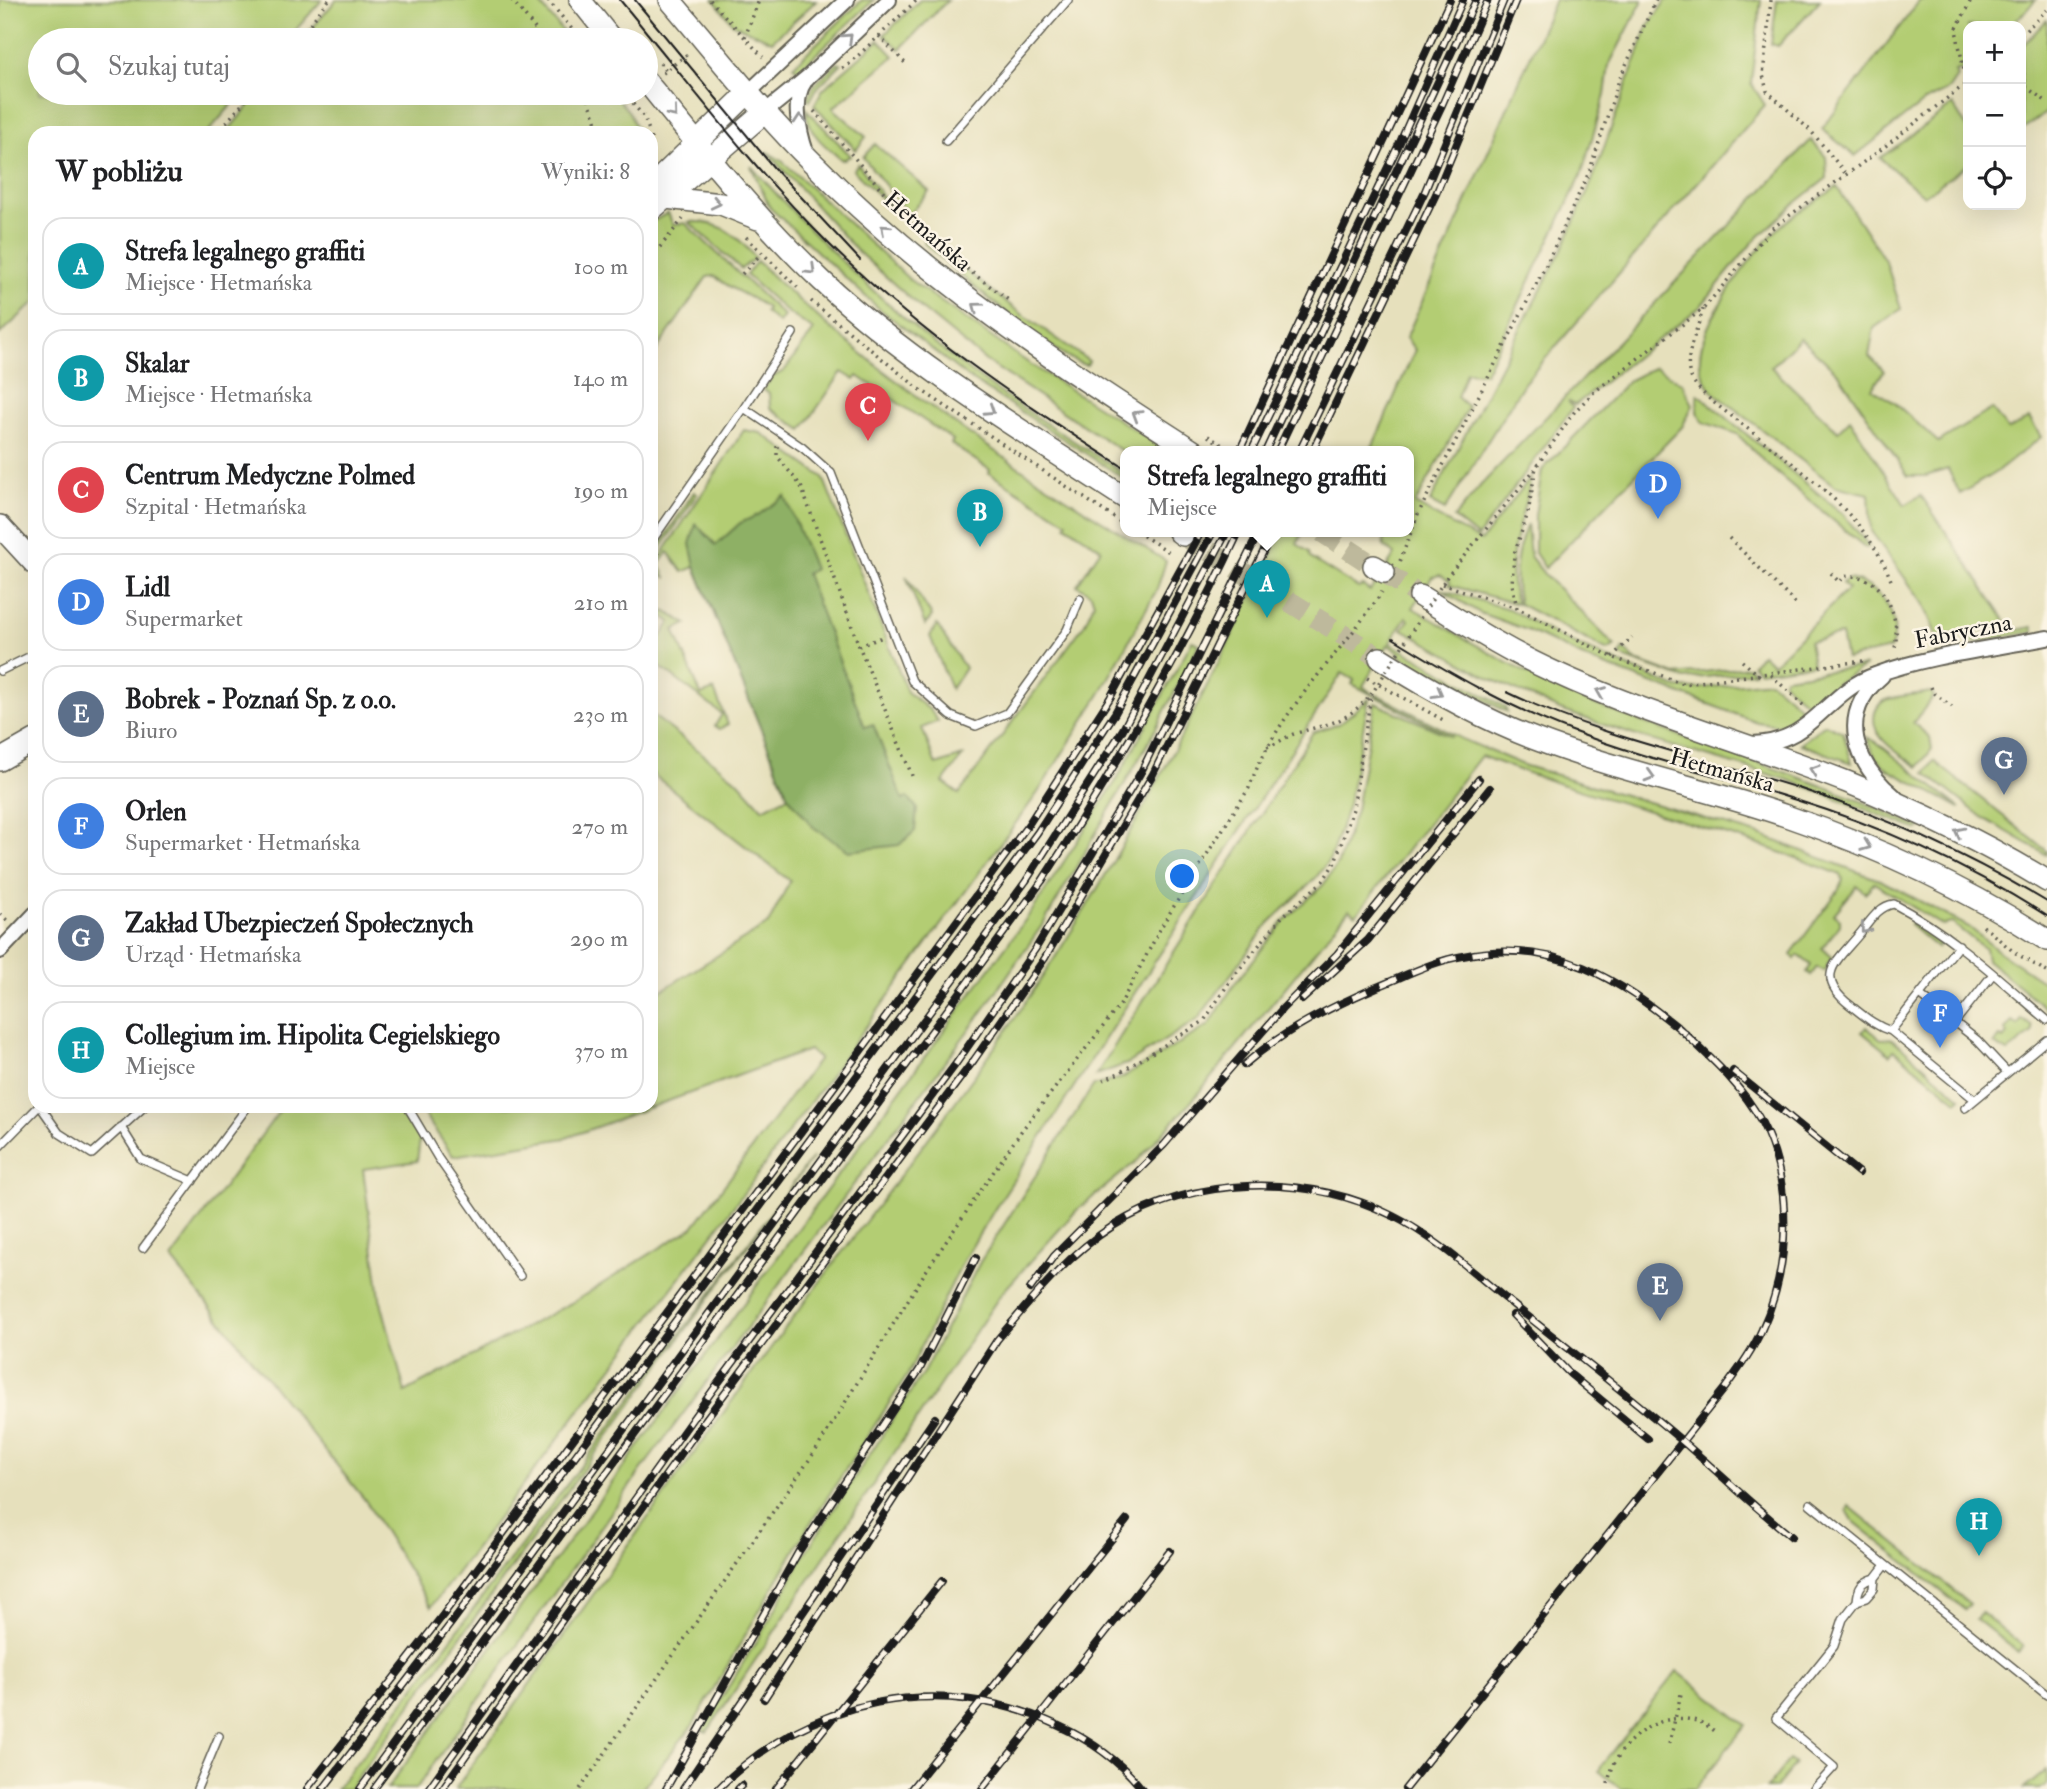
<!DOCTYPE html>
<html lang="pl">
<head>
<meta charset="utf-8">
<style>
  body { margin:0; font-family:"IM FELL Double Pica",serif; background:#f2f2f2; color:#202124 }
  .controls { position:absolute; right:21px; top:21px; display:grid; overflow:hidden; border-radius:14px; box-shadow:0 7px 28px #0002 }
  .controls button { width:63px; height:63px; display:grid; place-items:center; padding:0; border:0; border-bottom:2px solid #e0e0e0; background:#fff; color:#202124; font:35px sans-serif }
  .you { position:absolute; left:1183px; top:877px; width:24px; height:24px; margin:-18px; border:5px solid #fff; border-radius:50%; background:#1a73e8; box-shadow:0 0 0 10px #1a73e833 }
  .badge { display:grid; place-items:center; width:46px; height:46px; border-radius:50%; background:#1f6fb2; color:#fff; font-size:23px; font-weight:700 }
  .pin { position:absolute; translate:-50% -58px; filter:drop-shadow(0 2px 4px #0008) }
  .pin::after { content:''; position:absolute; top:37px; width:24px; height:21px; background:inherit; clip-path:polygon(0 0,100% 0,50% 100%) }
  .popup { position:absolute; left:1120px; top:446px; width:294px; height:91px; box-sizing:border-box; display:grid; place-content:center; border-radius:14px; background:#fff; filter:drop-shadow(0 2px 5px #0005); font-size:23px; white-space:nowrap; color:#757577 }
  .popup b { font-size:26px; color:#202124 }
  .popup::after { content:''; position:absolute; left:50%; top:100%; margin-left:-14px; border:14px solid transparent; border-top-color:#fff }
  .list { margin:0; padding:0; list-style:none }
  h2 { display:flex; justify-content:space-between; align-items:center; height:91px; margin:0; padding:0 28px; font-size:30px }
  h2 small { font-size:23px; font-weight:400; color:#757577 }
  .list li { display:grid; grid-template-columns:46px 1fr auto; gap:21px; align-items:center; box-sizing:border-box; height:98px; margin:0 14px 14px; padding:0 14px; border:2px solid #e0e0e0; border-radius:21px }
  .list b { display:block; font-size:26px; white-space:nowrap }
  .list p { margin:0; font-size:23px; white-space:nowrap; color:#757577 }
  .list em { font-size:23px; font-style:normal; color:#757577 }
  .icon { flex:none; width:38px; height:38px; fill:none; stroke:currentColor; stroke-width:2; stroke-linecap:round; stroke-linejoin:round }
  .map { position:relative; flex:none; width:2047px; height:1789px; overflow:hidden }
  .search { position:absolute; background:#fff; box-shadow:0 7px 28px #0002; left:28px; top:28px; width:630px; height:77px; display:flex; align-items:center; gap:18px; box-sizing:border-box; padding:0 24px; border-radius:38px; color:#757577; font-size:26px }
  .panel { position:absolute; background:#fff; box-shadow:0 7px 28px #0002; left:28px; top:126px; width:630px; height:987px; border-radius:21px }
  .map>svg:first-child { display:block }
  .green { fill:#b3cd73; stroke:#687448; stroke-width:2 }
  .forest { fill:#8eb065; stroke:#556640; stroke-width:2 }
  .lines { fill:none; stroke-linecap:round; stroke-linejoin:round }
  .secondary-tunnel { stroke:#beb99c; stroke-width:21; stroke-dasharray:21 10; stroke-linecap:butt }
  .lane-casing { stroke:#636154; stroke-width:10 }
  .street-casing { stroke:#636154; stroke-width:18 }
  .secondary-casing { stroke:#636154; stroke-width:24 }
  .path { stroke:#636154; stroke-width:3.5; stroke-dasharray:2 5; stroke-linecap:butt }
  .lane { stroke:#fff; stroke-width:7 }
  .street { stroke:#fff; stroke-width:14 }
  .secondary { stroke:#fff; stroke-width:21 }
  .tram { stroke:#1c1c1c; stroke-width:2 }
  .rail-casing { stroke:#1c1c1c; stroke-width:8 }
  .rail { stroke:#fcf5e5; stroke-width:5; stroke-dasharray:16; stroke-linecap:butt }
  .path-bridge { stroke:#636154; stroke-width:3.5; stroke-dasharray:2 5; stroke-linecap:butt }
  .oneway { stroke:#999 }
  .labels { text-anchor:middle; stroke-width:5; stroke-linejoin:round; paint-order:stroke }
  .street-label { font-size:24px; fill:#1c1c1c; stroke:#fcf5e5 }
</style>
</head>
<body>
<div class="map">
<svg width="2047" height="1789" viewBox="0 0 2047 1789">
  <rect width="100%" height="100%" fill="#fcf5e5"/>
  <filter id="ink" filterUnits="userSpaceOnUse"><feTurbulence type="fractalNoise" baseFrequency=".0143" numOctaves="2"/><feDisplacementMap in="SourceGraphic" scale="14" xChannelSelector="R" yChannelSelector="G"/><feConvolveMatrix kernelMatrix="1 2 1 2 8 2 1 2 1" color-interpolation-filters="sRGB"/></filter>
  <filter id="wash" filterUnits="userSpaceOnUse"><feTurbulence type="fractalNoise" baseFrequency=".00686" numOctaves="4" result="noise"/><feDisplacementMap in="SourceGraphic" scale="28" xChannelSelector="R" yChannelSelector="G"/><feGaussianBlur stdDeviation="1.57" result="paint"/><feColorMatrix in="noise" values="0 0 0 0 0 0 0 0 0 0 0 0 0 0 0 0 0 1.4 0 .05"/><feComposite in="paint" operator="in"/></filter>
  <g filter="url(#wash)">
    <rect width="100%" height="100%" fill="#e6e0bc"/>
    <path class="green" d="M0,0H322L287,40H40V93H242L207,133H35V302L0,334Z
      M336,0H537L570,40H302Z
      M714,0H817L772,41L733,24Z
      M862,0H874L798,71L793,66Z
      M920,0H948L900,49L884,35Z
      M1555,0H1643L1609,65L1605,95L1581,176L1485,373L1466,372L1457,397L1468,407L1415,504L1481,541L1531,477C1524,519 1501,561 1517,604L1449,585L1450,581L1440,575L1432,577L1413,608C1468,640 1522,674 1582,699C1694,745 1812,775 1921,828L1918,830L1789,780L1634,735L1560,710L1491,679L1402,629L1409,620L1406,617L1390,643L1505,707L1507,712L1398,655L1400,653L1388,645L1363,686L1376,697L1378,695L1462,739L1526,766L1760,835L1882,881L1969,927L2002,954L2047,984V1009L1987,960L1985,949L1952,923L1942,925L1874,883L1865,893L1857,886L1834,914L1840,919V925L1822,948L1832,957L1824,971L1817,967L1811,975L1807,972L1811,965L1798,955L1795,959L1791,954L1838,891L1843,880L1841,875C1724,827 1599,802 1481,756L1356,915L1349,910L1191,1102L1138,1160L1076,1211L1001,1294L707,1732L702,1730L774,1612L800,1561L924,1371L980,1262L1093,1086L1122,1078L1209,1025L1235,983L1285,920L1323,885L1338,863L1356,810L1375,703L1452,737L1352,684L1354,680L1342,673L996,1207L963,1261L907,1376L810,1524L693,1725L642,1789H455C568,1631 679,1471 795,1315C890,1187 991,1063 1074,927C1153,800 1217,666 1283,532H1303L1297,544L1309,552L1310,558L1358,588L1363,586L1370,591L1394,556L1395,554L1384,546L1383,541L1388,532H1409V452H1370L1415,350L1406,338Z
      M1666,0H1761L1751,83L1765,105L1524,383L1445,510L1430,502L1564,245L1592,181L1648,26Z
      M1777,0H1820L1778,46L1771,44Z
      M1920,0H2036L2011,26H1968V69L1955,72L1957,77L1949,89L1925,101L1855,156L1822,129Z
      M2047,20V112L2021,130V47Z
      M879,40L894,56L833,108L866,137L856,150L814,105L823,89Z
      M837,63L841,64L817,88L810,101L807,98L814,85Z
      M259,93H613L629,112L638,133H226Z
      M1953,105L1968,129V164L1924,196L1880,158Z
      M806,109L851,156L842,160C824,145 808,134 806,109Z
      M1811,140L1826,157L1827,178L1793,205L1752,243L1700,307L1575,405L1568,401L1573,408L1478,537L1454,518L1481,485Z
      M875,144L929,191L909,215L863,157Z
      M766,151L782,161L910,280L1030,364L1170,452L1125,453L986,361L922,309L856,250Z
      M858,164L895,212L853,170Z
      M751,166C818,241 888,310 969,370C1019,408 1073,440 1125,474V479L969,378L877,307L770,208Z
      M1837,187L1886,262L1901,309L1874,328L1869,356L1884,371L1872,389L1895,403L1938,442L1992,409L2008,430L2029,418L2041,437L2001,469L1960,494L1948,469L1926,476H1908L1839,374L1800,338L1771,367L1838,431L1850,419L1905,505L1921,495L2009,626L1937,637L1923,603L1871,531L1869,494L1835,486L1713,392C1708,384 1700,373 1700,363C1697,325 1753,252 1780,227C1796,211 1819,200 1837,187Z
      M668,213L673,225L685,223L784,316L779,323L765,312L767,308C749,295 731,290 714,276L707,277L651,358V222Z
      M689,222C718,220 738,235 755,258L741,269Z
      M925,239L1019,312L1089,361L1087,365C1066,365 945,264 924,243Z
      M757,261C879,381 1021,471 1166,561L1157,589L1100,694L1037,794L749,1186L431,1607L365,1500L171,1259L283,1106H394L420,1139L417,1161L363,1169L380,1298L405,1392L575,1301L693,1227L819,1059L809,1050L566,1138L453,1156L418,1106H651V997L768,924L790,881L651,773V714L739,782L763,809L788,796L695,567L683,572L668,552L659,564L666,577L651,571L744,430L761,433L823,477L907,692L930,710L938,721L922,728L936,765L963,756L943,782L959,794L1084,625L1094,603L1091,594L1077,585L1101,549L1066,525L1067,522L989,473L990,470L951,444L953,440L858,376L855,380L842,372L802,430L770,408L769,393L763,390L772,377L784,371L814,330L787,312L746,275Z
      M1655,367L1682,383L1693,405L1682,427L1545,568L1535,553V515L1542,470L1629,380Z
      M1698,394L1843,514L1869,546L1866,548L1771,468L1737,434L1703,422L1697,412Z
      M694,492L697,494L651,563V558Z
      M1527,524L1530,556L1545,575L1615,646L1608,651L1519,604C1512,575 1516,552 1527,524Z
      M906,576L932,616L925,625Z
      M1848,579C1879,583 1905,618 1890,649L1846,659L1841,635L1809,641L1813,664L1759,671L1752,664L1762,654L1773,664L1848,589L1842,583Z
      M1440,589L1509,609L1559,637L1674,687L1692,689L1770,681L1806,712L1784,726L1757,722L1594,662L1527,630L1480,613Z
      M665,611L687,624L674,630L701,695L714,690L728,724L720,729L715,726L722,714L651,660V652L671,622L660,614Z
      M937,625L965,668L951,689L930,636Z
      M2033,627L2034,632L1976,642L1970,643L1969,639Z
      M1192,641L1199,644L1151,738L1045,921L985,1008L642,1469L416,1789H387L1034,908L1116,781Z
      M1623,649L1637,661L1675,675L1749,667L1754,672L1685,679L1620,656Z
      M1866,666L1837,683L1811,707L1783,682L1785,677Z
      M1931,692L1934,696L1913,723L1930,737L1932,749L1918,767C1901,754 1868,738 1875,712C1877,707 1881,702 1886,700C1899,695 1917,695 1931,692Z
      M1369,699L1348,805L1330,859L1314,880L1269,923L1198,1019L1129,1063L1096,1075L1313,732L1340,723Z
      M1825,724L1843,732L1852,763L1800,744Z
      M1866,737L1875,741L1960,808L1887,769L1875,757Z
      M1934,761L2047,851V855L1982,817L1925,773Z
      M1913,922L1941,943L1937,948L1910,925Z
      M2022,1019L2032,1027V1033L2008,1052L1994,1044L2000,1037L2004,1039L2008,1034L2005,1030L2012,1021L2018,1025Z
      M1866,1027L1881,1039L1891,1038L1961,1098L1957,1101L1894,1050L1890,1055L1862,1032Z
      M812,1158L349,1789H336L384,1728Z
      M1849,1506L1970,1604L1965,1610L1852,1520L1847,1510Z
      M1981,1612L2023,1646L2018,1652L1976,1619Z
      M1677,1671L1746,1725L1695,1789H1621L1599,1771L1602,1765Z
      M1789,1760L1795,1764L1775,1789H1766Z
      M2047,1770V1784L2040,1789H2024Z"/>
    <path class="forest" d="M785,496L814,569L806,574L865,727L873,724L903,800L908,797L917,808L915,831L899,845L849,851L813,827L788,796L695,566L690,544L696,524L716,545L740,523L758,515Z"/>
  </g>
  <g filter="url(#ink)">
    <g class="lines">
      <path class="secondary-tunnel" d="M1322,532L1374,566
        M1183,535L1380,658
        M1384,572L1420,596"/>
      <defs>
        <path id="lane" d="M946,141L1068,0
          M744,408L793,333
          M651,542L744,408L803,448L831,473L912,681L951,716L976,726L1007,713L1067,630L1080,599
          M0,671L35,654
          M1959,945L1891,1031L1974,1099
          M1920,995L1977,1040L2007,1072
          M1955,1022L1993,974
          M1891,1031C1875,1026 1864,1016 1850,1005C1812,975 1838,961 1862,931C1871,920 1879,906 1894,904C1951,934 1998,978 2047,1020
          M40,1106L59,1133L92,1154L145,1106
          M407,1106L438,1158L520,1276
          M1965,1108L2047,1040
          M121,1127L141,1159L193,1181
          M0,1146L39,1106
          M143,1248L248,1106
          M1810,1504L2047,1695
          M1857,1601C1858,1587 1862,1582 1875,1578
          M197,1789L219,1736
          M1814,1789L1834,1767L1776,1718L1834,1646L1843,1619L1857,1601L1866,1598L1874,1589L1875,1578L1885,1565"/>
        <path id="street" d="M805,81C792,99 799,132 806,152
          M748,93L847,0
          M765,112L808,77L889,0
          M1882,676C1836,715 1855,764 1895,797
          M1752,744C1814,743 1824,693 1875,675C1929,655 1990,649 2047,638
          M0,951L35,914"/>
        <path id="secondary" d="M580,0L612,40
          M670,0C716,54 760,110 810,160C927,279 1056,363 1195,452
          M646,81C702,150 758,220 822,281C914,366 1021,430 1125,498
          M651,187L748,93
          M666,198L721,204L758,219
          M651,210L765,112
          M0,526L35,564
          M1179,532L1183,535
          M1374,566L1384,572
          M1420,596C1464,623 1507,651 1554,672C1649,716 1750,744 1847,782C1916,810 1983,842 2047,881
          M1380,658C1429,689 1480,718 1535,739C1618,771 1705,788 1789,817C1880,848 1966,888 2047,940
          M0,760L35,740"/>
      </defs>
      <use href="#lane" class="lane-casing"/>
      <use href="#street" class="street-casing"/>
      <use href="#secondary" class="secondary-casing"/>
      <path class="path" d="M512,0L544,40
        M548,0L581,40
        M710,0L763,57
        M1771,0L1763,75L1767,91L1811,131L1846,174
        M2021,35L2047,10
        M879,36L905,63
        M745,37L759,0
        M297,40L329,0
        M2021,59L2026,87L2047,102
        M660,63L667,71
        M842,68L847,66L917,0
        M663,73L690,52
        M1968,90L1956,30L1971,0
        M586,93L601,133
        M624,93L644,117L650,133
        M814,111L914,227
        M217,133L252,93
        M651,137L652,160
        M746,237L798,288
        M950,256L1011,302
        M651,258L683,219
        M742,274L758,257
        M811,301L918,388L1125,525
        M1703,309C1699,326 1682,360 1691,377C1699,394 1723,409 1738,421C1795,467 1866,511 1892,583
        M1208,436L1230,450
        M777,446V456L801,486L859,646L913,778
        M1137,532L1171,553
        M1729,538L1797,605
        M1400,561L1418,514L1546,265L1590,170L1619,80L1656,0
        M651,565L659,553
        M1831,573L1839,582L1843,577C1884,569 1903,621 1894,652
        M1446,578L1535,469
        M1442,584L1517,608L1612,657L1684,684L1863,661
        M1517,608L1512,584L1514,554L1528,513L1536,467L1575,411L1594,392L1704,308L1771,229L1879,151L1968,82
        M859,646L883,637
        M1612,657L1632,637
        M1742,661L1760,676
        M1771,675L1805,707
        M1367,678L1445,721
        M1931,687L1933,692L1952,707
        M1267,747C1278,744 1286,736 1297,733C1332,722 1342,725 1370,696
        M0,914L9,922
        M1983,926L2014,952L2047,972
        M1103,1080L1119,1073L1204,1021L1230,981L1282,917L1323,881L1335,862L1353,809L1371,695
        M1669,1744L1681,1694
        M1608,1784C1615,1736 1676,1696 1717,1733
        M580,1789L816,1450L924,1274L1022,1130L1120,1005L1164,922L1249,788C1276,712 1338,658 1382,592"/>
      <use href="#lane" class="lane"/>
      <use href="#street" class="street"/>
      <use href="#secondary" class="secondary"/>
      <path class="tram" d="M620,0C689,83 754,170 830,245C919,333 1020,402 1125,468
        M635,0L774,168L860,260
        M1393,638C1451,674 1508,707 1572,731C1645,759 1722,776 1796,800C1884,827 1970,867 2047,916
        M1507,692C1600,737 1703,758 1801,789C1887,817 1969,856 2047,902"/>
      <defs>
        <path id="rail" d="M1239,452L1450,0
          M1251,452L1400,142L1463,0
          M1265,452L1476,0
          M1277,452L1442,105L1488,0
          M1299,452L1425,191L1504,0
          M1312,452L1436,194L1516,0
          M1302,1000L1368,940L1490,788
          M1244,1065C1284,1030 1329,1008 1377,987C1405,976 1433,961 1463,956C1554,937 1619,979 1686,1034
          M1733,1071L1859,1173
          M1030,1289L1054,1256L1164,1145L1283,1008L1337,954L1479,779
          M1513,1315L1570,1374L1648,1439
          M764,1699L997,1340C1032,1299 1067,1255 1113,1226C1195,1175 1307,1173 1393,1216C1437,1238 1477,1276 1516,1307C1571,1351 1627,1394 1681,1440C1718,1472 1753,1506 1792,1537
          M307,1789L443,1615L1028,825L1110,698L1201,532
          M323,1789L452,1622L1037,833L1115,713L1213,532
          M360,1789L1026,881L1122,731L1227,532
          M374,1789L1042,881C1115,769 1182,653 1239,532
          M428,1789L713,1390L955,1065L1036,948L1141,772L1259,532
          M442,1789L705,1420L974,1060L1045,958L1153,774L1273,532
          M666,1789L799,1551L920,1369L976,1258
          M683,1789L935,1418
          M718,1789C807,1698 941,1671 1057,1725C1090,1740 1120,1761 1142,1789
          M738,1789L742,1785
          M776,1789L942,1581
          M911,1789L1127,1520
          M982,1789L1170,1551
          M1405,1789L1725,1388C1738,1370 1753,1350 1762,1329C1791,1266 1793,1182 1761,1121C1741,1084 1708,1056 1679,1028"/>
      </defs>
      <use href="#rail" class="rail-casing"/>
      <use href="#rail" class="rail"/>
      <path class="path-bridge" d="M1371,695L1446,578"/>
    </g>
    <defs><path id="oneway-chevron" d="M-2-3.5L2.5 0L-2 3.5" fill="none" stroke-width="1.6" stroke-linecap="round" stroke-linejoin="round" transform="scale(1.75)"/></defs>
    <g class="oneway">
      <use href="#oneway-chevron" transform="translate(848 38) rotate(-43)"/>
      <use href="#oneway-chevron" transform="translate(673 113) rotate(50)"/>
      <use href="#oneway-chevron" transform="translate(800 119) rotate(-95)"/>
      <use href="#oneway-chevron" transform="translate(716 203) rotate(13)"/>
      <use href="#oneway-chevron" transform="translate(885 229) rotate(-138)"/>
      <use href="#oneway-chevron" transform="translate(811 270) rotate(44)"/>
      <use href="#oneway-chevron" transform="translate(977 307) rotate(-143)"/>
      <use href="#oneway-chevron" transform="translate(990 410) rotate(33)"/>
      <use href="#oneway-chevron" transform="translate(1137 415) rotate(-148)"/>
      <use href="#oneway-chevron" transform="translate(1601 692) rotate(-158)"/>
      <use href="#oneway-chevron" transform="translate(1438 693) rotate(29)"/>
      <use href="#oneway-chevron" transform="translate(1814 770) rotate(-161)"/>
      <use href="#oneway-chevron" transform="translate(1650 776) rotate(16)"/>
      <use href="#oneway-chevron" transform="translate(1959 832) rotate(-153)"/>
      <use href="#oneway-chevron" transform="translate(1866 846) rotate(21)"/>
      <use href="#oneway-chevron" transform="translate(1865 929) rotate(129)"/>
    </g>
  </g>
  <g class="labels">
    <g class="street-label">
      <text transform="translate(928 231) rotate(41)" y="8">Hetmańska</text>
      <text transform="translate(1963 631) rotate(-11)" y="8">Fabryczna</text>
      <text transform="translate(1722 770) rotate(16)" y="8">Hetmańska</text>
    </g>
  </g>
</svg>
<div class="controls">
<button>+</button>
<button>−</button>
<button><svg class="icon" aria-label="locate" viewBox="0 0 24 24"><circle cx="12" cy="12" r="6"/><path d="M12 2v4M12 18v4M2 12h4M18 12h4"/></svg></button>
</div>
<div class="you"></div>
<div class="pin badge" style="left:1267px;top:618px;background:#0f9aa8">A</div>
<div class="popup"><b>Strefa legalnego graffiti</b>Miejsce</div>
<div class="pin badge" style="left:980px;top:547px;background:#0f9aa8">B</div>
<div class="pin badge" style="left:868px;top:441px;background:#e0444e">C</div>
<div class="pin badge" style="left:1658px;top:519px;background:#3f7fe0">D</div>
<div class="pin badge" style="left:1660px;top:1321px;background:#5c6f8a">E</div>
<div class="pin badge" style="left:1940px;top:1048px;background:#3f7fe0">F</div>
<div class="pin badge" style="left:2004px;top:795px;background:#5c6f8a">G</div>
<div class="pin badge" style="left:1979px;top:1556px;background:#0f9aa8">H</div>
<div class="search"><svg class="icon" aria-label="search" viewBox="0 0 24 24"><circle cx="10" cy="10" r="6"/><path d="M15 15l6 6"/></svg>Szukaj tutaj</div>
<section class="panel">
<h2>W pobliżu<small>Wyniki: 8</small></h2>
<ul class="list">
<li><span class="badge" style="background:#0f9aa8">A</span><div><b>Strefa legalnego graffiti</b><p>Miejsce · Hetmańska</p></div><em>100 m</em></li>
<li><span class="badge" style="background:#0f9aa8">B</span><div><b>Skalar</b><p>Miejsce · Hetmańska</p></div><em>140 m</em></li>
<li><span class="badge" style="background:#e0444e">C</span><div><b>Centrum Medyczne Polmed</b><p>Szpital · Hetmańska</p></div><em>190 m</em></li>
<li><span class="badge" style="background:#3f7fe0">D</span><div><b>Lidl</b><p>Supermarket</p></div><em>210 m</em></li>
<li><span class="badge" style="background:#5c6f8a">E</span><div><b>Bobrek - Poznań Sp. z o.o.</b><p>Biuro</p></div><em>230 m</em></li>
<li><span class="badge" style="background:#3f7fe0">F</span><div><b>Orlen</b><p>Supermarket · Hetmańska</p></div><em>270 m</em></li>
<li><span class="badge" style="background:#5c6f8a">G</span><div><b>Zakład Ubezpieczeń Społecznych</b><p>Urząd · Hetmańska</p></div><em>290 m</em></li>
<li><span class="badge" style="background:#0f9aa8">H</span><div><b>Collegium im. Hipolita Cegielskiego</b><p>Miejsce</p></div><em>370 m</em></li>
</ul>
</section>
</div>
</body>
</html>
